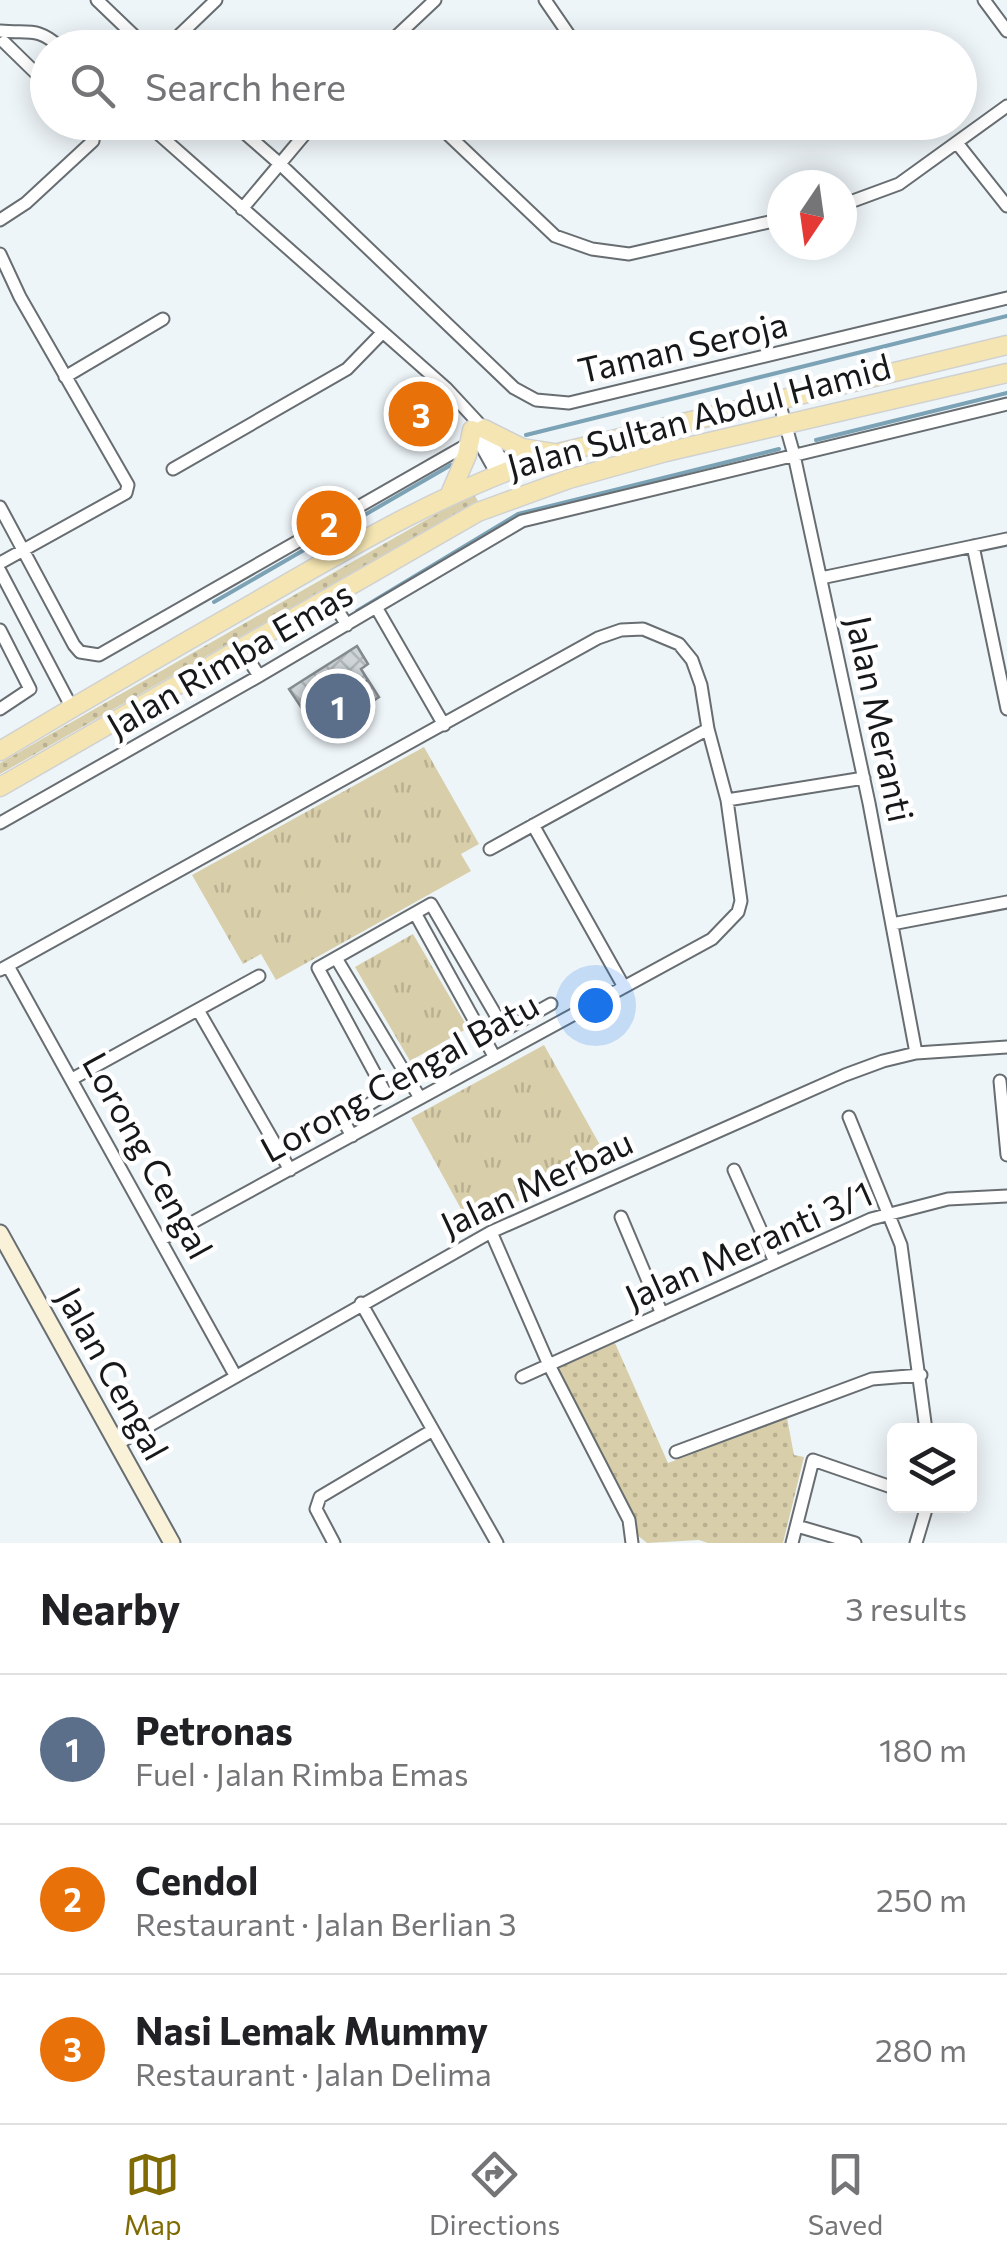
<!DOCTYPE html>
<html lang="en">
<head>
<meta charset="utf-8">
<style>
  body { margin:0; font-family:Commissioner,sans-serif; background:#f6f6f6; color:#202124 }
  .controls { position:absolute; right:30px; bottom:30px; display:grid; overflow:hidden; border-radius:15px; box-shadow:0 5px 25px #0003 }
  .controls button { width:90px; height:90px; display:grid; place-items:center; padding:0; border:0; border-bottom:2px solid #e0e0e0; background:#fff; color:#202124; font:50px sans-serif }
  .compass { position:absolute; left:767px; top:170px; width:90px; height:90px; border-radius:50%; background:#fff; box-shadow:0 5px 25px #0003; rotate:193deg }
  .you { position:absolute; left:595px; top:1005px; width:35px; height:35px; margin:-25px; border:8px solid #fff; border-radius:50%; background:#1a73e8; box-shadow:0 0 0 15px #1a73e833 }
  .badge { display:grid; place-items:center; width:65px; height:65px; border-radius:50%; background:#806a02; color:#fff; font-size:32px; font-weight:700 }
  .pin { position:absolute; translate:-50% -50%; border:5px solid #fff; box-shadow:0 2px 10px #0006 }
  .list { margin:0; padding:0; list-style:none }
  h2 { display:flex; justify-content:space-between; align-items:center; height:130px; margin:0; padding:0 40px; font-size:42px }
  h2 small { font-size:32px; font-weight:400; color:#757577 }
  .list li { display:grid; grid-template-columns:65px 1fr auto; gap:30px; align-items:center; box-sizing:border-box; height:150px; padding:0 40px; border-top:2px solid #e0e0e0 }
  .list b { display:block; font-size:38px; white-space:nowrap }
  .list p { margin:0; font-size:32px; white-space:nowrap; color:#757577 }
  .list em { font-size:32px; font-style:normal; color:#757577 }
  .icon { flex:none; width:55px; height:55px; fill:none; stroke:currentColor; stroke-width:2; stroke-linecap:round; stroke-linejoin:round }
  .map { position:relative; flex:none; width:1007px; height:1543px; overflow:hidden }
  .search { position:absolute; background:#fff; box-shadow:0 5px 25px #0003; left:30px; right:30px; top:30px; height:110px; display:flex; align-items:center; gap:25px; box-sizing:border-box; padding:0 35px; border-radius:55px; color:#757577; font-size:38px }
  .sheet { height:580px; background:#fff }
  nav { display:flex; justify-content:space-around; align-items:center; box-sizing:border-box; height:140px; border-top:2px solid #e0e0e0; background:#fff; font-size:28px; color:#757577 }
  nav a { display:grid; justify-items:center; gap:5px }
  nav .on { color:#806a02 }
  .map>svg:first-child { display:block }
  .grass { fill:url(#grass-dots) }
  .park { fill:url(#park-tufts) }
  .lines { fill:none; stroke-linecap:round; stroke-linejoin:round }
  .stream { stroke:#7ca2b5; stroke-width:4 }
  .building { fill:url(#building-cross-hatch); stroke:#848b8f; stroke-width:2.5 }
  .street-casing { stroke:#676d70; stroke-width:15 }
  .secondary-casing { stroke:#676d70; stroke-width:19 }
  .primary-casing { stroke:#d0d1d1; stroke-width:21 }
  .street { stroke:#fff; stroke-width:11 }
  .secondary { stroke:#f9f2d8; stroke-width:15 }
  .primary { stroke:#f4e5b2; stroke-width:18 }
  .labels { text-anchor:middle; stroke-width:9; stroke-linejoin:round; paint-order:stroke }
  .street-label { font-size:35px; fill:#16181a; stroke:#fff }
</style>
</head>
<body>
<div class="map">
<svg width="1007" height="1543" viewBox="0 0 1007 1543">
  <defs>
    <pattern id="grass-dots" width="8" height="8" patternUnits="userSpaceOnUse" patternTransform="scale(2.5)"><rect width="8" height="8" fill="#d8cea9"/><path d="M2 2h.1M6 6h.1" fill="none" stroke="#b9b091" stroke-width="1.8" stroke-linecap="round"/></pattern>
    <pattern id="park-tufts" width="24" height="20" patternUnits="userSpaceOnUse" patternTransform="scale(2.5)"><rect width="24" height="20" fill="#d8cea9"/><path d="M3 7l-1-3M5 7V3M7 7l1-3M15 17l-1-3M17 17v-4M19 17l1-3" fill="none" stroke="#b9b091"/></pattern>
    <pattern id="building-cross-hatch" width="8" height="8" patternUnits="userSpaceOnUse" patternTransform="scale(2.5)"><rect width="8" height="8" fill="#ced5d9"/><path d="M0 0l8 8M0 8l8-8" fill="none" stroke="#b0b6ba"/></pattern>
  </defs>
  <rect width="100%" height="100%" fill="#eef5f9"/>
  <path class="grass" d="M473,493L478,501L0,774V763Z
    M615,1343L668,1463L787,1418L794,1455L804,1457L783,1543H708L699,1540L647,1543L637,1535L634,1516L558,1368Z"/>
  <path class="park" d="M424,747L479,844L461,854L471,871L276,980L261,954L243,964L192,875Z
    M413,934L468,1028L410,1061L355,967Z
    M544,1045L605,1154L471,1227L411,1118Z"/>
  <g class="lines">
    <path class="stream" d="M526,435L1007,316
      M816,440L1007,393
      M214,602L451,465
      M357,611L518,514L779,449"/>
  </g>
  <path class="building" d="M357,646L368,664L361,669L368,680L334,701L327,690L301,707L289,689Z
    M368,680L379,697L318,736L303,713L330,695L334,701Z"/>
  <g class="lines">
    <defs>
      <path id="street" d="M97,0L147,48
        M545,0L578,48
        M984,0L1007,31
        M0,31C29,34 37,26 61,48
        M4,42L48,85
        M166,48L216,0
        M384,48L435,0
        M145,122L446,388L484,429L507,469
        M232,122L280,164L514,388L536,400L569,403L1007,298
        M435,122L555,236L592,249L629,254L782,219
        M957,143L1007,206
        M842,205L899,184L1007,106
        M242,209L315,122
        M0,220L26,203L93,141L94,131L86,122
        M0,254L20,297L128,485L126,493L0,563
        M65,377L163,319
        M778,398L794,455L869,803L916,1053
        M473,431L497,474
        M173,469L347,369L382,333
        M0,507L74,645L80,652L99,655L470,443
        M973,546L1007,709
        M0,571L72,708
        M821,578L1007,539
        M328,595L347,625
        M376,607L444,725
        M0,630L30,689L0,709
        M240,646L259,676
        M727,800L864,778
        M0,823L259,676L522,521L1007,404
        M533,825L624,987
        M490,849L708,729
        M415,913L494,1056
        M892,924L1007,902
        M336,958L420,1098
        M8,966L235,1375
        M0,970L598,638L621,630L643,629L679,644L692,660L701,685L708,729L727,800L741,901L738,912L712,939L162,1239
        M198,1010L290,1170
        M72,1079L259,976
        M1000,1081L1007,1155
        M849,1117L901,1245L926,1430
        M352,1136L343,1120L386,1094L318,968L431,904L501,1024L510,1027L551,1004
        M734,1170L775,1262
        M621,1217L662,1314
        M491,1232L549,1365L629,1520L632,1543
        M361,1303L497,1543
        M522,1377L871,1219L948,1199L1007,1196
        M117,1444L491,1232L845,1075L883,1061L916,1053L1007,1047
        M676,1452L872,1379L921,1375
        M797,1526L855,1543
        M334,1543L316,1509L320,1497L433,1430
        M792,1543L813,1460L894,1488
        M916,1543L927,1506"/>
      <path id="secondary" d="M0,1233L172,1543"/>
      <path id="primary" d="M484,429L522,448L554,453
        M450,494L467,455L472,430
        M0,751C85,700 171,650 257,601C355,544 450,488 558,453L1007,345
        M0,787L478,512L569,479L666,452L1007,373"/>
    </defs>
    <use href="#street" class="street-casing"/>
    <use href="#secondary" class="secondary-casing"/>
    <use href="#primary" class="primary-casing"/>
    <use href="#street" class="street"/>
    <use href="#secondary" class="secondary"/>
    <use href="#primary" class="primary"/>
  </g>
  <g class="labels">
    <g class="street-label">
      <text transform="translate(683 348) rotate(-13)" y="12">Taman Seroja</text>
      <text transform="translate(699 417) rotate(-15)" y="12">Jalan Sultan Abdul Hamid</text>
      <text transform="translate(230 660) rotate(-30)" y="12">Jalan Rimba Emas</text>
      <text transform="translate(879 719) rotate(78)" y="12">Jalan Meranti</text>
      <text transform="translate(400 1078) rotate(-29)" y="12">Lorong Cengal Batu</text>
      <text transform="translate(147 1156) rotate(61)" y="12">Lorong Cengal</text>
      <text transform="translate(537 1184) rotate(-25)" y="12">Jalan Merbau</text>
      <text transform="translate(749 1246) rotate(-24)" y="12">Jalan Meranti 3/1</text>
      <text transform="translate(112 1374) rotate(61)" y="12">Jalan Cengal</text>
    </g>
  </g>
</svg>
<div class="controls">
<button><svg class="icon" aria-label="layers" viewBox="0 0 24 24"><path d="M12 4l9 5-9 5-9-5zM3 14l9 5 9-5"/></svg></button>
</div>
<svg class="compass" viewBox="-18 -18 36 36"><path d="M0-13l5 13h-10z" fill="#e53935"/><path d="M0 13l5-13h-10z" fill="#757577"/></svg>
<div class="you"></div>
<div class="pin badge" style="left:338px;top:706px;background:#5c6f8a">1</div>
<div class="pin badge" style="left:329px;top:523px;background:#e8710a">2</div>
<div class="pin badge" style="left:421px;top:414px;background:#e8710a">3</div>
<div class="search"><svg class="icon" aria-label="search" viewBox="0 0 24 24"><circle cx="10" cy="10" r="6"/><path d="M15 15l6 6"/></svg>Search here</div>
</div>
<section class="sheet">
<h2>Nearby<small>3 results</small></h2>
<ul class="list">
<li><span class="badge" style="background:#5c6f8a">1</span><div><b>Petronas</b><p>Fuel · Jalan Rimba Emas</p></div><em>180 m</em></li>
<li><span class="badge" style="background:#e8710a">2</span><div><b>Cendol</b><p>Restaurant · Jalan Berlian 3</p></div><em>250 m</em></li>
<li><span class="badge" style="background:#e8710a">3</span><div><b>Nasi Lemak Mummy</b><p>Restaurant · Jalan Delima</p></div><em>280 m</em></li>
</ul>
</section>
<nav>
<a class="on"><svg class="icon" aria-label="map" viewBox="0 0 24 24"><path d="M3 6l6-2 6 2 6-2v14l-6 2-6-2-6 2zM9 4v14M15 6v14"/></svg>Map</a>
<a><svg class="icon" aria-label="directions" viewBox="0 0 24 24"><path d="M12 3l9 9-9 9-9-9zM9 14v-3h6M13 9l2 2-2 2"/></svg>Directions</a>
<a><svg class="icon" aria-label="saved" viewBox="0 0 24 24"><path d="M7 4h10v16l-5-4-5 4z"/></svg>Saved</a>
</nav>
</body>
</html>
